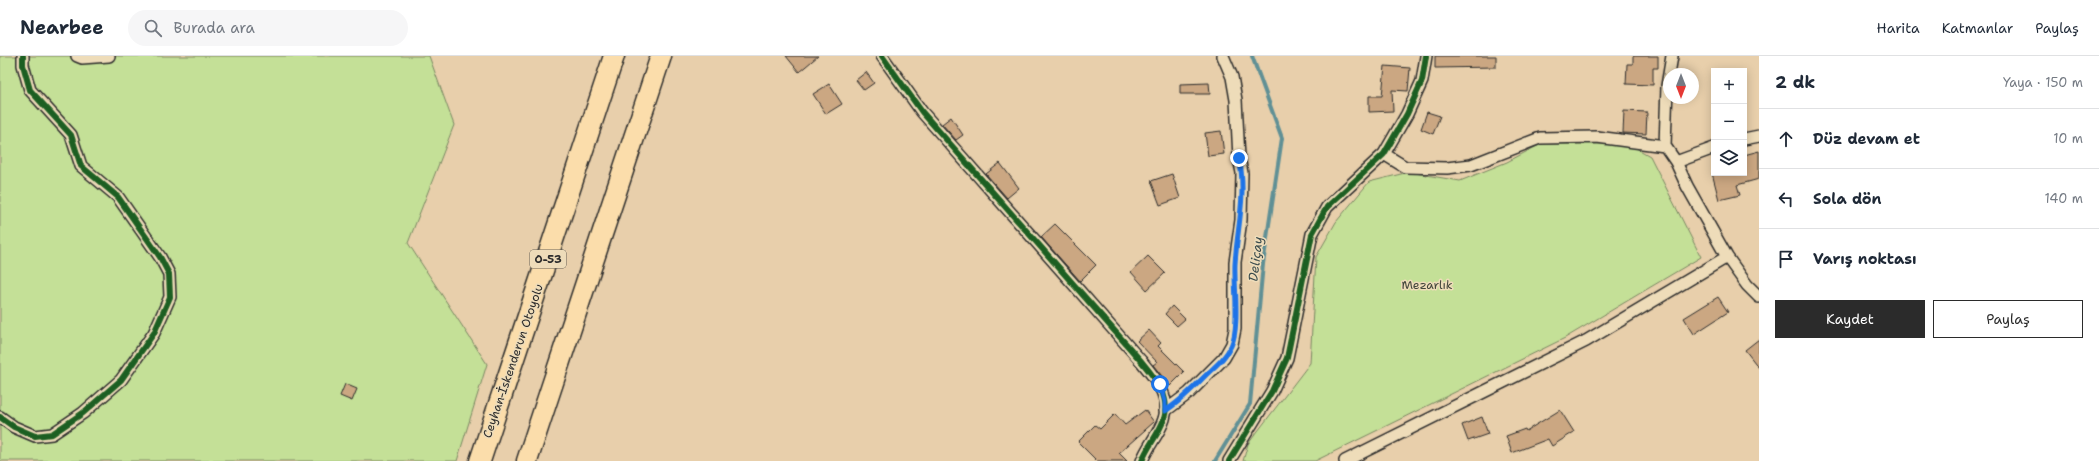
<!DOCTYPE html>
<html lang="tr">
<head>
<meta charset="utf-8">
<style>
  body { margin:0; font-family:"Shantell Sans",sans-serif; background:#f6f6f7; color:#1f2937 }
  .controls { position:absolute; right:12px; top:12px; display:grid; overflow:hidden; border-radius:0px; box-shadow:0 2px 10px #0003 }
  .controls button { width:36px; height:36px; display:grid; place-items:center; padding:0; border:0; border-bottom:1px solid #e0e1e3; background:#fff; color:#1f2937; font:20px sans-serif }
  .compass { position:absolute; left:1663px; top:12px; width:36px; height:36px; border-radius:50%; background:#fff; box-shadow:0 2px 10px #0003; rotate:180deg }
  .stop { position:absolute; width:12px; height:12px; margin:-9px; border:3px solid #1a73e8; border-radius:50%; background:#fff }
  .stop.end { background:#1a73e8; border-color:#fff; box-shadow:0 1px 4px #0008 }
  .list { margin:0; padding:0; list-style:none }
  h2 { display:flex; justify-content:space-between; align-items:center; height:52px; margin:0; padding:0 16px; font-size:17px }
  h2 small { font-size:13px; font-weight:400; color:#747a83 }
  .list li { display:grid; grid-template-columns:26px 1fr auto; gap:12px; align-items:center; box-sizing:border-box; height:60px; padding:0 16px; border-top:1px solid #e0e1e3 }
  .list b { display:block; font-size:15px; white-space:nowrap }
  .list em { font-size:13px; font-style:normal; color:#747a83 }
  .actions { display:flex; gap:8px; padding:12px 16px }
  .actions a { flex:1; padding:9px 0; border:1px solid #2b2b2b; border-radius:0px; text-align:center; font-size:14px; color:#2b2b2b }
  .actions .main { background:#2b2b2b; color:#fff }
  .icon { flex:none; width:22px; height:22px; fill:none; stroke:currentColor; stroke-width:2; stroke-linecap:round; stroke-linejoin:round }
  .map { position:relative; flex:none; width:1759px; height:405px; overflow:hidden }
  header { display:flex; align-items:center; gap:24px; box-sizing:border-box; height:56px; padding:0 20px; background:#fff; border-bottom:1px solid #e0e1e3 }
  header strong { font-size:19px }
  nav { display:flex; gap:22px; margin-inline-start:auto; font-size:14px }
  .search { width:280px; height:36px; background:#f6f6f7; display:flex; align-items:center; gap:10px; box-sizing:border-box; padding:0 14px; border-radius:22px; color:#747a83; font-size:15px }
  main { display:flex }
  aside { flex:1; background:#fff }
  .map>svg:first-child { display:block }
  .green { fill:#c4e097; stroke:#788661 }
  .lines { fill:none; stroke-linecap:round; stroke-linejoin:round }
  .stream { stroke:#609095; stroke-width:4 }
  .building { fill:#cba782; stroke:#2b2b2b }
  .street-casing { stroke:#2b2b2b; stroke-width:14 }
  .highway-casing { stroke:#2b2b2b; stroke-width:23 }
  .street { stroke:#eedcb9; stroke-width:11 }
  .highway { stroke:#fbddab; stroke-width:20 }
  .cycleway-casing { stroke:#eedcb9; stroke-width:8 }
  .cycleway { stroke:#1b5e20; stroke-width:6 }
  .route { stroke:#1a73e8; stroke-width:5 }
  .labels { text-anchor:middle; stroke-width:3; stroke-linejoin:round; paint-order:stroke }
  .shield { fill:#eedcb9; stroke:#666056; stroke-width:1 }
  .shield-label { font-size:11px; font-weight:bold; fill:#2b2b2b }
  .park-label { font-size:12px; fill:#42463b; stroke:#eedcb9 }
  .street-label { font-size:12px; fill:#2b2b2b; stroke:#eedcb9 }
  .water-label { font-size:13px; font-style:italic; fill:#3d4d4e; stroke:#eedcb9 }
</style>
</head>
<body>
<header>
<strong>Nearbee</strong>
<div class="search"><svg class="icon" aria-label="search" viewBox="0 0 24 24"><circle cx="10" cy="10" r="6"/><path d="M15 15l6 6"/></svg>Burada ara</div>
<nav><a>Harita</a><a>Katmanlar</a><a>Paylaş</a></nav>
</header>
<main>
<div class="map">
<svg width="1759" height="405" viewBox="0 0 1759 405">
  <rect width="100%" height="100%" fill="#e8cfab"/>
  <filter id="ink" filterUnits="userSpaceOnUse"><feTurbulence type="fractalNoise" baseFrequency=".025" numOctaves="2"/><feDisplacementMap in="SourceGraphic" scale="8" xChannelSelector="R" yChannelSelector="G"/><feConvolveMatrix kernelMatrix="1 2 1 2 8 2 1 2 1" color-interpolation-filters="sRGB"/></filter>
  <g filter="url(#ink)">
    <path class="green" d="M0,0H429L454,69L408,187L487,308L457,405H0Z
      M1541,88H1629L1650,100L1701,201L1565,282L1315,405H1243L1248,388L1310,307L1316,201L1336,166L1369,126L1409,116L1460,125L1507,106Z"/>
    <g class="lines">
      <path class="stream" d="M1215,405L1250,348L1263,208L1282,82L1252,0"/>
    </g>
    <path class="building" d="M786,0H818L799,16Z
      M1435,0H1496V11L1435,12Z
      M1633,0H1658V12H1653V29L1626,28L1627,8H1633Z
      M1385,10L1410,12L1408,35L1392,34L1393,55L1369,56V40H1382Z
      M866,16L874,27L864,34L856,24Z
      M1209,27L1210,38H1180V28Z
      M829,28L842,48L826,58L813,38Z
      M1624,55L1647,56L1646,78L1623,77Z
      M1427,56L1440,60L1433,78L1421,73Z
      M951,61L963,79L956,84L942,68Z
      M1221,75L1224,98L1208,100L1205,77Z
      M1759,95V123L1737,129L1740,139L1719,144L1712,117H1744V99Z
      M1000,107L1019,132L1007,142L986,118Z
      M1172,118L1180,142L1160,149L1151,125Z
      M1055,168L1096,209L1080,225L1041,181Z
      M1148,200L1165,217L1147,234L1131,216Z
      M1718,241L1728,256L1694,278L1684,262Z
      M1172,250L1185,263L1177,270L1165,258Z
      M1149,274L1161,287L1158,290L1184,316L1170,330L1153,309L1157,306L1137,285Z
      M1759,283V312L1745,294Z
      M345,328L357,333L352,345L340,340Z
      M1145,354L1154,366L1119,397L1127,405H1097L1078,386L1095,369L1100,373L1115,358L1125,369Z
      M1560,354L1574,376L1552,390L1548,383L1512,397L1506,380L1525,373L1526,375Z
      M1482,361L1488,378L1468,385L1462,369Z"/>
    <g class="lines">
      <defs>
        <path id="street" d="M77,0L82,2L109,0
          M882,0L922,56L1141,305C1155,322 1171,340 1164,363C1159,378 1147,391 1142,405
          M1672,0L1667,30L1665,90L1676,106L1687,130L1727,201L1747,229L1759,241
          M1744,83L1759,80
          M1384,98L1405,111L1447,112L1471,109L1540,82L1597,81L1665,90
          M1676,106L1714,92
          M1165,355L1189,337L1224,302L1232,288L1235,273V206L1241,164L1242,117L1239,102L1236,44L1232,21L1223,0
          M0,361L14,371L35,380L52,378L83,357L121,324L154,277L170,241L169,218L160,201L118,141L81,110L71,79L30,34L23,9V0
          M1229,405L1272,335L1287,302L1312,178L1327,151L1384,98L1407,58L1422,25L1426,0
          M1345,405L1586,285L1727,201"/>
        <path id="highway" d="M480,405L614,0
          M527,405L661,0"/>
      </defs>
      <use href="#street" class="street-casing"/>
      <use href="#highway" class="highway-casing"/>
      <use href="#street" class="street"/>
      <use href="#highway" class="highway"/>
      <defs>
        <path id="cycleway" d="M882,0L922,56L1141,305C1155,322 1171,340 1164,363C1159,378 1147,391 1142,405
          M0,361L14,371L35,380L52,378L83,357L121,324L154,277L170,241L169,218L160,201L118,141L81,110L71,79L30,34L23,9V0
          M1229,405L1272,335L1287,302L1312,178L1327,151L1384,98L1407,58L1422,25L1426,0"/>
      </defs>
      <use href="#cycleway" class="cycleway-casing"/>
      <use href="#cycleway" class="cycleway"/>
    </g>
  </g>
  <g class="lines" filter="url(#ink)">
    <path class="route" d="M1160,328L1165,345V355C1180,346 1191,334 1204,321C1214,311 1225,303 1231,290C1240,272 1234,229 1235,208C1237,172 1247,138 1239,102"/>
  </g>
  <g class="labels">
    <rect class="shield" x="530" y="194" width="36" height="18" rx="3"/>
    <g class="shield-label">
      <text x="548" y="207">O-53</text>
    </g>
    <g class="park-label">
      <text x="1427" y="233">Mezarlık</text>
    </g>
    <g class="street-label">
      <text transform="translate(513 305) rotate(-71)" y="4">Ceyhan-İskenderun Otoyolu</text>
    </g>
    <g class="water-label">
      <text transform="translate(1255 203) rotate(-83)" y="5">Deliçay</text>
    </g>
  </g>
</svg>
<div class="controls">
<button>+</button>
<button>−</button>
<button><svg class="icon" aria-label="layers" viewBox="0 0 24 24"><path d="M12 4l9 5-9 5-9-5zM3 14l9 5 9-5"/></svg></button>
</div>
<svg class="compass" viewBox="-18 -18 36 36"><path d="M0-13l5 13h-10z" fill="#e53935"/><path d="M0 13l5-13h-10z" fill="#747a83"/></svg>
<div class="stop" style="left:1160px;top:328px"></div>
<div class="stop end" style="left:1239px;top:102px"></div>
</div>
<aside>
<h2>2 dk<small>Yaya · 150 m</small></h2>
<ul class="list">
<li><svg class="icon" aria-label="ahead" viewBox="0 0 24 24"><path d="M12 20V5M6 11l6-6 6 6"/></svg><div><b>Düz devam et</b></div><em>10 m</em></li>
<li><svg class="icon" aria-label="left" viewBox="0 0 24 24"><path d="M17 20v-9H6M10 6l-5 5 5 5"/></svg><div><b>Sola dön</b></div><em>140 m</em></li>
<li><svg class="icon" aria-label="arrive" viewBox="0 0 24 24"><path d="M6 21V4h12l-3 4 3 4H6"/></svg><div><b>Varış noktası</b></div></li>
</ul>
<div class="actions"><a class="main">Kaydet</a><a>Paylaş</a></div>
</aside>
</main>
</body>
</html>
